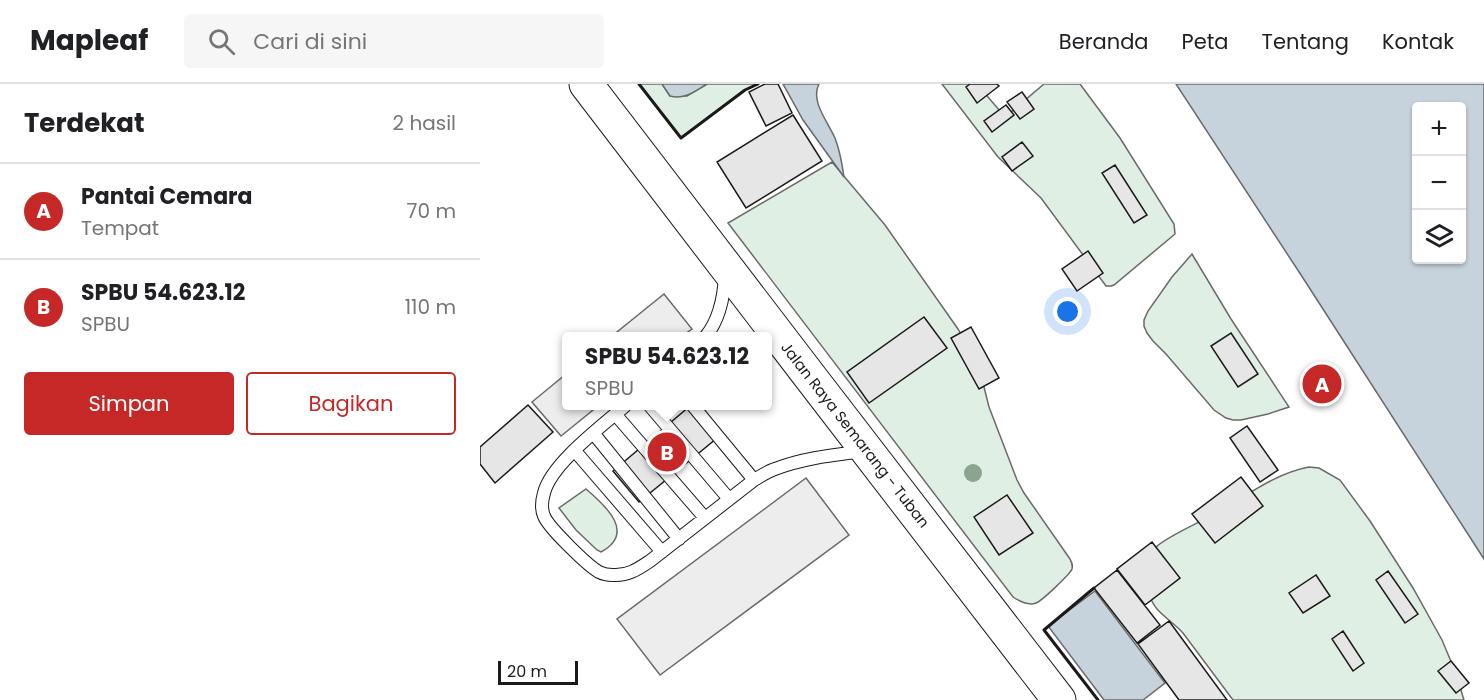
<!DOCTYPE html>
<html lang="id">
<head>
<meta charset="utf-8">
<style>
  body { margin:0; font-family:Poppins,sans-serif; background:#f6f6f6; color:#202124 }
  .controls { position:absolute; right:18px; top:18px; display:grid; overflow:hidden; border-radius:6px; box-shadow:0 2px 4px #0004 }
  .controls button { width:54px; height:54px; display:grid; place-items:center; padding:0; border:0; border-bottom:2px solid #e0e0e0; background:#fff; color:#202124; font:30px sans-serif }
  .scale { position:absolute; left:18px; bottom:15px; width:80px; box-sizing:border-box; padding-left:6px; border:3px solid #1a1a1a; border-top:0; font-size:16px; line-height:21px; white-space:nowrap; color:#1a1a1a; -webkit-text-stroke:4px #fff; paint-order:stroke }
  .you { position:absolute; left:588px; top:228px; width:21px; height:21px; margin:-15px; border:4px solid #fff; border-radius:50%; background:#1a73e8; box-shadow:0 0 0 9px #1a73e833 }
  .badge { display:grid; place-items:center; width:39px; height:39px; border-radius:50%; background:#c62828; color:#fff; font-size:20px; font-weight:700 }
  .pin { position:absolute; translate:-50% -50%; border:3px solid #fff; box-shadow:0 2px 6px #0006 }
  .popup { position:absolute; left:82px; top:248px; width:210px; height:78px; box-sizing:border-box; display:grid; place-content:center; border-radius:6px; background:#fff; filter:drop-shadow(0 2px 4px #0005); font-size:20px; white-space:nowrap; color:#757577 }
  .popup b { font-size:22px; color:#202124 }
  .popup::after { content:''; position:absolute; left:50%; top:100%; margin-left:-12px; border:12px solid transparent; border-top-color:#fff }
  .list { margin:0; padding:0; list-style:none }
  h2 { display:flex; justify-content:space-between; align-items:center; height:78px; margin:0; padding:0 24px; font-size:26px }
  h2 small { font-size:20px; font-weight:400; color:#757577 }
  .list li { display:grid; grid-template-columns:39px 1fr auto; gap:18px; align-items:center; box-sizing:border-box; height:96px; padding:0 24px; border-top:2px solid #e0e0e0 }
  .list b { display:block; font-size:22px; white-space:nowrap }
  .list p { margin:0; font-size:20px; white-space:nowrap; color:#757577 }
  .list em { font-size:20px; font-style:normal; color:#757577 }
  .actions { display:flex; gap:12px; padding:18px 24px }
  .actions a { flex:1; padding:14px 0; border:2px solid #c62828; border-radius:6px; text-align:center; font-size:21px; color:#c62828 }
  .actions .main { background:#c62828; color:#fff }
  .icon { flex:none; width:33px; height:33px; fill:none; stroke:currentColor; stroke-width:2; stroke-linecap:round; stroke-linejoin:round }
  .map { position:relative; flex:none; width:1004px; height:616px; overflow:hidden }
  header { display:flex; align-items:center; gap:36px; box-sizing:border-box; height:84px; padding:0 30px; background:#fff; border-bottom:2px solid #e0e0e0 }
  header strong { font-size:28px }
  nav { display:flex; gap:33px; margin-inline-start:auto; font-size:21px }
  .search { width:420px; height:54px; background:#f6f6f6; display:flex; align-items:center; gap:15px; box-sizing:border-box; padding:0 21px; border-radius:6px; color:#757577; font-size:22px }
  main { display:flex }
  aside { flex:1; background:#fff }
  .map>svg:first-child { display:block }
  .green { fill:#e0efe3; stroke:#6a6a6a; stroke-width:1.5 }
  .parking { fill:#ededed; stroke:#6a6a6a; stroke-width:1.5 }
  .water { fill:#c6d2dc; stroke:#6a6a6a; stroke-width:1.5; fill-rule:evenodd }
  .building { fill:#e6e6e6; stroke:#1a1a1a; stroke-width:1.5 }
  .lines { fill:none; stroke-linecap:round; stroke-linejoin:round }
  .service-casing { stroke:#1a1a1a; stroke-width:14 }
  .trunk-casing { stroke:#1a1a1a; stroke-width:35 }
  .service { stroke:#fff; stroke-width:12 }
  .trunk { stroke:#fff; stroke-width:33 }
  .wall { stroke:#1a1a1a; stroke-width:3 }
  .tree { fill:#8aa48f }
  .labels { text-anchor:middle; stroke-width:4.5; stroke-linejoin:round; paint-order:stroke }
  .street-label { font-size:15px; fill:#1a1a1a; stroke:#fff }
</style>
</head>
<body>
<header>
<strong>Mapleaf</strong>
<div class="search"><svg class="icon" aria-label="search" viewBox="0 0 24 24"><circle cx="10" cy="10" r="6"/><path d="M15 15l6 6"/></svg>Cari di sini</div>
<nav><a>Beranda</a><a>Peta</a><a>Tentang</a><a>Kontak</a></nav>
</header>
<main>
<aside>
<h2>Terdekat<small>2 hasil</small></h2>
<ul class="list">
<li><span class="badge">A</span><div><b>Pantai Cemara</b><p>Tempat</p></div><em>70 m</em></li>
<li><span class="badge">B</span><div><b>SPBU 54.623.12</b><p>SPBU</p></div><em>110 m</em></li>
</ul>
<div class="actions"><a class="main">Simpan</a><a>Bagikan</a></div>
</aside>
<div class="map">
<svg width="1004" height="616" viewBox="0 0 1004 616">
  <rect width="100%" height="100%" fill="#fff"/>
  <path class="green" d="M159,0H182L190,12H207L227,0H278L265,6L201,54Z
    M462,0H497L525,33L564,0H600L640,54L694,140L695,150L634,201L631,202H626L561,114L518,73Z
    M352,78L405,141L478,245L499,283L509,323L537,396L544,409L590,475C592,479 593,481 592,485C590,490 562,517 556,519C548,522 539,517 533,513L248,139Z
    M712,170L751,235L809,323L788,330L761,336H753L746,334L734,326L686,270L673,257L667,249L664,242V236L668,227L692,193Z
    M829,383L839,384L860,396L890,437L933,504L962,556L975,587L984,616H753L703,549C695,540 685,534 677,525C672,519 669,511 665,504C667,495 669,470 675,464C684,454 718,439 731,432C763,415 792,390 829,383Z
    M106,405C126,422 156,449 121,468L117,466L96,446L79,424Z"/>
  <path class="parking" d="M184,210L212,245L202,252H132Z
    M86,290V322H118L81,352L52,318Z
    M326,394L369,451L180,591L137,535Z"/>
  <path class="water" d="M182,0H227C215,7 205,16 190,12Z
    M303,0H339C330,17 348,38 355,54C360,67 362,79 364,93L323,36Z
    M696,0H1004V475L823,194ZM982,22V176H936V22Z
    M615,507L685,599L663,616H624L568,542Z"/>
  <path class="building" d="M285,0H298L312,29L286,42L269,8Z
    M490,0H517L519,2L497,19L486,3Z
    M542,8L554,25L540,35L527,18Z
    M526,21L534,31L512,48L504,37Z
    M313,31L342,77L266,124L237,78Z
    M542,58L553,72L532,87L522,73Z
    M635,81L667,131L654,139L622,89Z
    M608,167L623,189L597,207L582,185Z
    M444,233L467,264L389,319L367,288Z
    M491,243L519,294L499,305L471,254Z
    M751,249L778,290L758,303L731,262Z
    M48,321L73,348L15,399L0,380V363Z
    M210,322L242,350L159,418L133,387Z
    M767,342L798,386L780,398L750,354Z
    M761,393L783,422L735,459L712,430Z
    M527,411L553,449L519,471L494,433Z
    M672,458L700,494L665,521L637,485Z
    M637,486L680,541L657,559L614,504Z
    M908,487L938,530L925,539L896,496Z
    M836,491L850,512L823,529L809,509Z
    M689,537L747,616H699L658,560Z
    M863,547L884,579L873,587L852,555Z
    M971,577L989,599L976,609L958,587Z"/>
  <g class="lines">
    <defs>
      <path id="service" d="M226,252C239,236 244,212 245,191
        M145,322C122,342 71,380 64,409C62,416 61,425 64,432C68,443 108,482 119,488C123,490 128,491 133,491C148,492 158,485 170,477L274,396C281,392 288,387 295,385C323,374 354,371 384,367
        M170,322L249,415
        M213,322L274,396
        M135,330L225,434
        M114,350L199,455
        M95,367L182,468"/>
      <path id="trunk" d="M106,0C262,206 422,411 579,616"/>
    </defs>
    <use href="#service" class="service-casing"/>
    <use href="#trunk" class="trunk-casing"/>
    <use href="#service" class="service"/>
    <use href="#trunk" class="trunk"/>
    <path class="wall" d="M159,0L201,54L265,6L278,0
      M614,504L564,546L618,616"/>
  </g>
  <circle class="tree" cx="493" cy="389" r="9"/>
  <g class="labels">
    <g class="street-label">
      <text transform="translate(375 351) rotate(52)" y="5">Jalan Raya Semarang - Tuban</text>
    </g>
  </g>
</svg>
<div class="controls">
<button>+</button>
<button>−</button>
<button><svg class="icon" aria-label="layers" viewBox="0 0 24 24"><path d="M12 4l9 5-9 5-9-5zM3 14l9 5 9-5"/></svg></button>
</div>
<div class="scale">20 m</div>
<div class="you"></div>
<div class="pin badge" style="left:842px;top:300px">A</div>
<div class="pin badge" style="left:187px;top:368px">B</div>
<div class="popup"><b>SPBU 54.623.12</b>SPBU</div>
</div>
</main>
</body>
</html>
